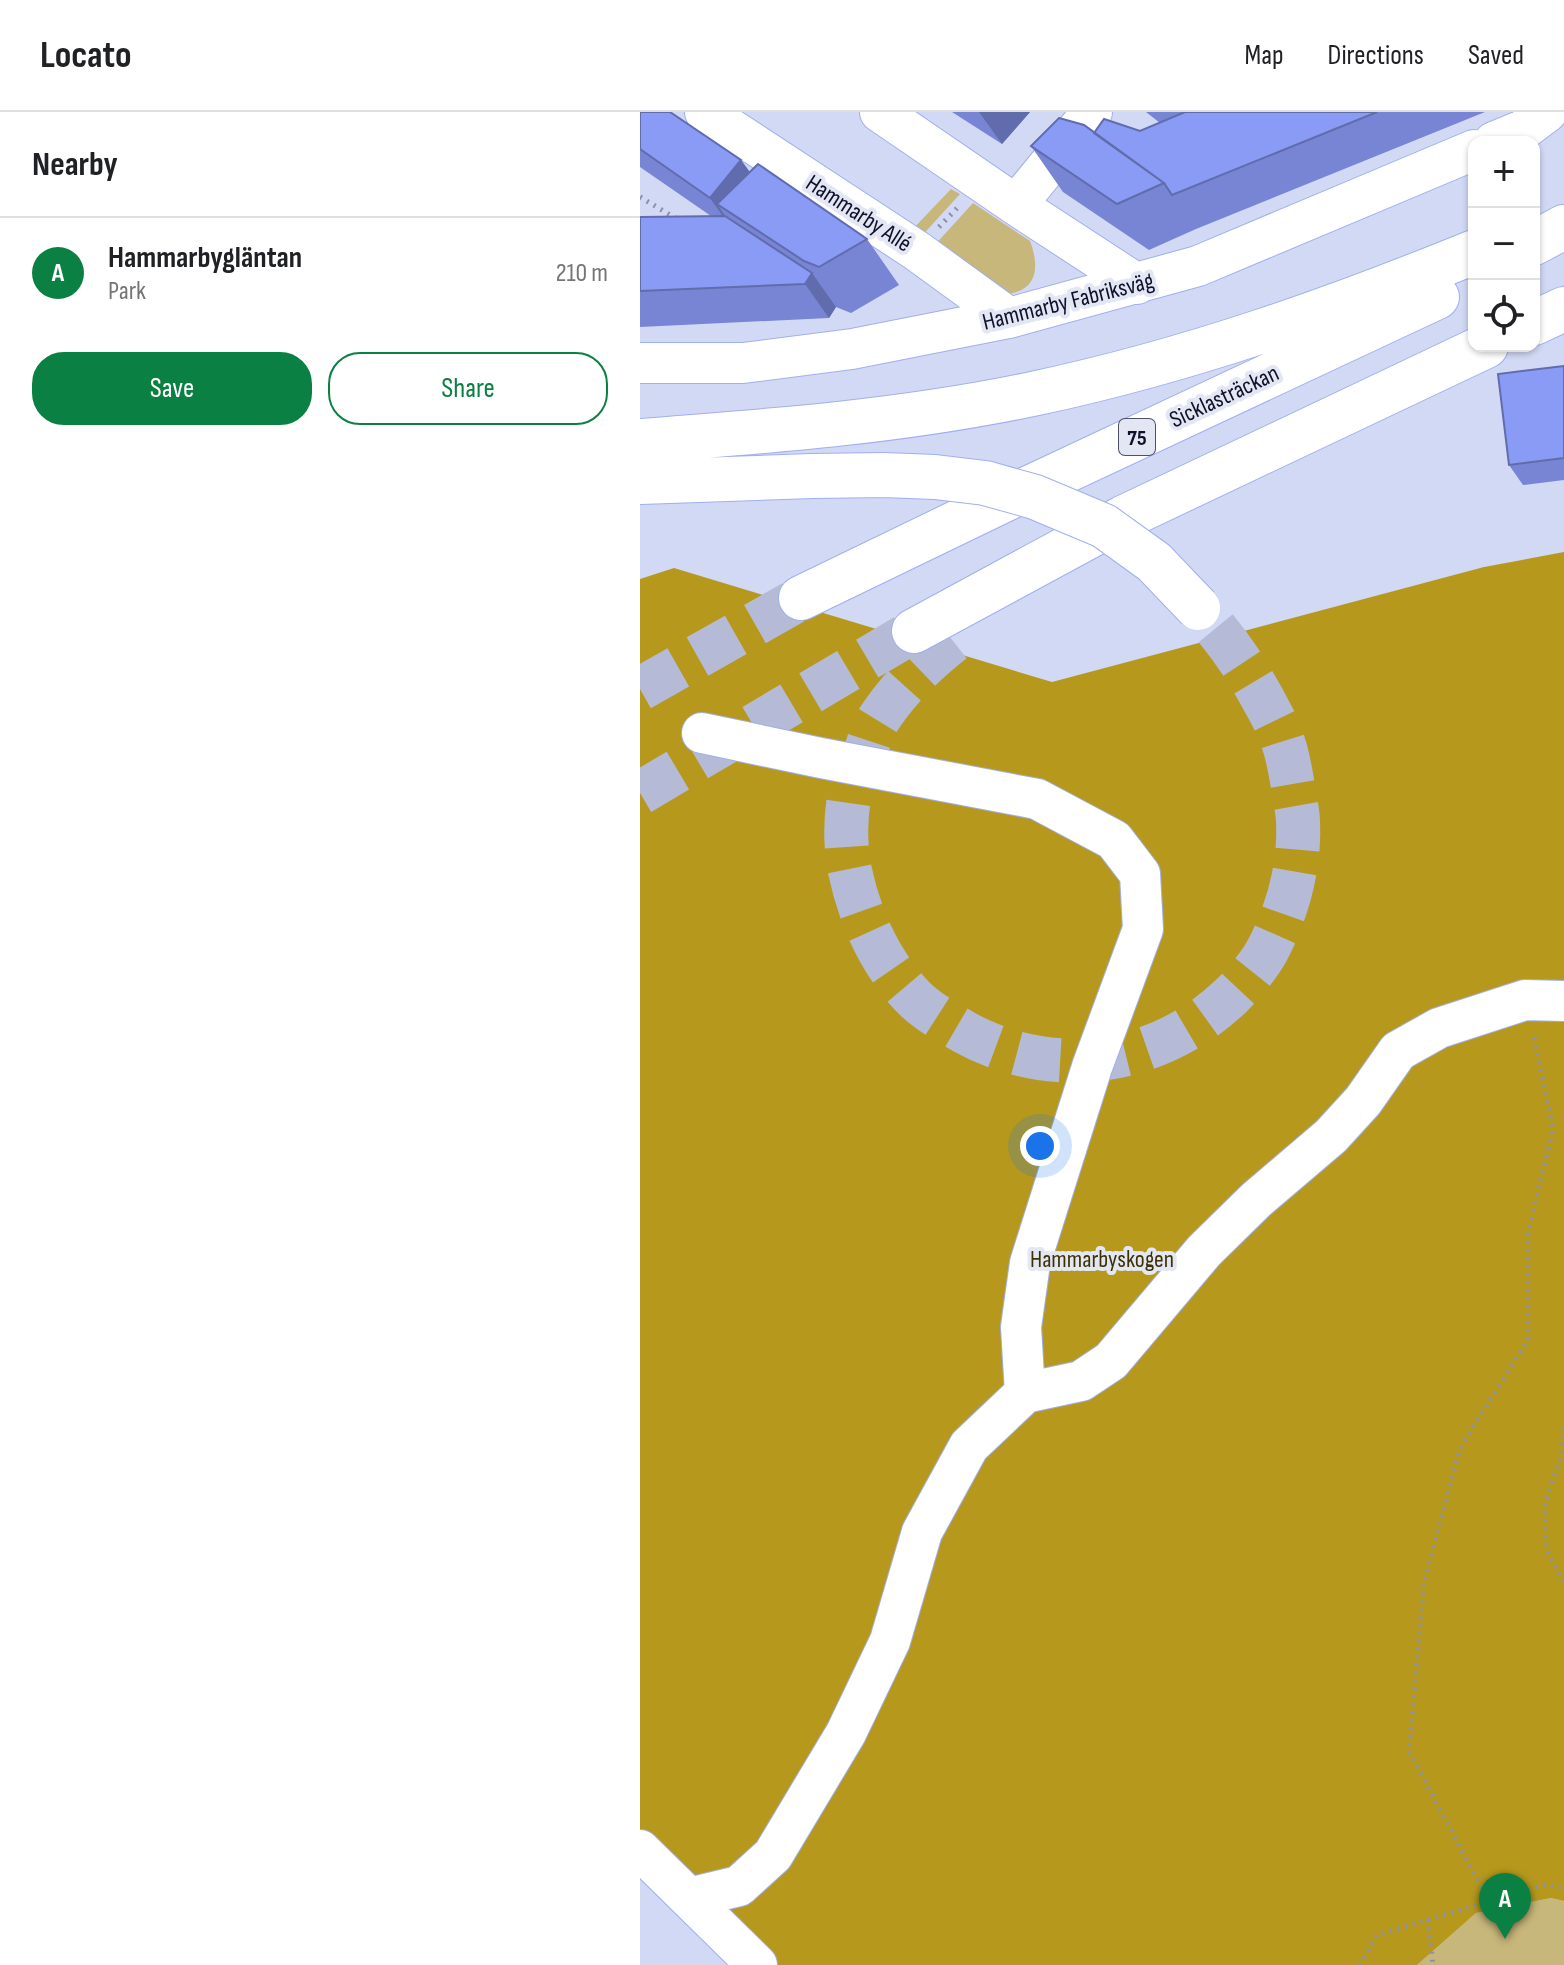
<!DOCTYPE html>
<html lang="en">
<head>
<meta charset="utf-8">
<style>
  body { margin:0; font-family:"Sofia Sans Condensed",sans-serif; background:#f2f2f2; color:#202124 }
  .controls { position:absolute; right:24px; top:24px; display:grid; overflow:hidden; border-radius:16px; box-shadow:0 2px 6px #0004 }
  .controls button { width:72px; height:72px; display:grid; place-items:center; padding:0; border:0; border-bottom:2px solid #e0e0e0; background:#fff; color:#202124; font:40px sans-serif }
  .you { position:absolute; left:400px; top:1034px; width:28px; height:28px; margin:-20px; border:6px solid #fff; border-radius:50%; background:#1a73e8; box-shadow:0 0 0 12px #1a73e833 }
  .badge { display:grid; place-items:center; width:52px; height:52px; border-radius:50%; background:#0b8043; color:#fff; font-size:26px; font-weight:700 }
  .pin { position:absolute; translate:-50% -66px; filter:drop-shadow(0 2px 4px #0008) }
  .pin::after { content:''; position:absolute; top:42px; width:28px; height:24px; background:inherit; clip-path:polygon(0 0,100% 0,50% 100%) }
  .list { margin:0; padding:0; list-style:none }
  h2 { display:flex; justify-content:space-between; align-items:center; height:104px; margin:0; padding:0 32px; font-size:34px }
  h2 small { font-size:26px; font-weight:400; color:#757577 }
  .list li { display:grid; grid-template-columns:52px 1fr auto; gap:24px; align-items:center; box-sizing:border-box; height:112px; padding:0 32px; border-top:2px solid #e0e0e0 }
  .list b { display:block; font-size:30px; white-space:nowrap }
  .list p { margin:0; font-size:26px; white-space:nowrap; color:#757577 }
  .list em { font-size:26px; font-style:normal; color:#757577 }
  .actions { display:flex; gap:16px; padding:24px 32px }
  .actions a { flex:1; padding:18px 0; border:2px solid #0b8043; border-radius:32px; text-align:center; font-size:28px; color:#0b8043 }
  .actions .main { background:#0b8043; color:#fff }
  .icon { flex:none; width:44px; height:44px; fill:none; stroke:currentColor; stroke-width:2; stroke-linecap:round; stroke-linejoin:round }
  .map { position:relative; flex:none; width:924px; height:1853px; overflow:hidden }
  header { display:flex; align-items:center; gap:48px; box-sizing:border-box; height:112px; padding:0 40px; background:#fff; border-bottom:2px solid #e0e0e0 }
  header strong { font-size:38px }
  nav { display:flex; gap:44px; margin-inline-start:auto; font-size:28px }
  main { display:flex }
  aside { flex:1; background:#fff }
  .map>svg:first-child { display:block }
  .green { fill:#c8b77b }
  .forest { fill:#b6991c }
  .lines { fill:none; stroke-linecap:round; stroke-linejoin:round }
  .highway-tunnel { stroke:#b5bbd6; stroke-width:44; stroke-dasharray:44 22; stroke-linecap:butt }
  .minor-casing { stroke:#a0aff0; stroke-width:42 }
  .highway-casing { stroke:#a0aff0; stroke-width:46 }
  .path { stroke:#8c91ab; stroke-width:5; stroke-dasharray:2 6; stroke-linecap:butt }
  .minor { stroke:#fff; stroke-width:40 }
  .highway { stroke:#fff; stroke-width:44 }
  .highway-bridge-casing { stroke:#a0aff0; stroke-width:46; stroke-linecap:butt }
  .highway-bridge { stroke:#fff; stroke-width:44 }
  .wall { fill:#7785d4 }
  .shaded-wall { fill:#616cac }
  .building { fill:#8a9bf6; stroke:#616cac; stroke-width:2 }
  .labels { text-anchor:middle; stroke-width:8; stroke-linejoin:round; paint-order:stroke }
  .shield { fill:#e3e7f4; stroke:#4e5166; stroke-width:2 }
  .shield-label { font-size:22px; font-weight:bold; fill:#0e1129 }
  .street-label { font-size:24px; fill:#0e1129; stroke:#e3e7f4 }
  .park-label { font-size:24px; fill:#3d3100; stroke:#e3e7f4 }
</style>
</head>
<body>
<header>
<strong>Locato</strong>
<nav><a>Map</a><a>Directions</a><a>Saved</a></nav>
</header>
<main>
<aside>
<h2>Nearby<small></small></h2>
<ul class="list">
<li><span class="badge">A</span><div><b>Hammarbygläntan</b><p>Park</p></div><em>210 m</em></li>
</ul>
<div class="actions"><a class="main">Save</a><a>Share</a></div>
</aside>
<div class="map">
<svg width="924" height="1853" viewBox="0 0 924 1853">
  <rect width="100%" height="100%" fill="#d2d9f4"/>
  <path class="green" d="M311,77L320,82L279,127L269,121Z
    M333,91L390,129C399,153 399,178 367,182L292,136Z
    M911,1786L924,1789V1853H777L836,1801Z"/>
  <path class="forest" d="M924,440V1789L911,1786L836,1801L777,1853H131L0,1723V467L34,456L412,570L844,455Z"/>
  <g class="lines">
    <path class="highway-tunnel" d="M313,529C284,552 258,577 238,608C233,616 230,626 227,635C221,650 213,665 210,681C205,704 205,735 210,759C220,806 240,851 274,886C288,900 307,910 324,920C412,969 518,954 591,884C604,871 619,854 628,837C648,798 660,754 658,710C658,700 655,690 654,680C651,664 649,648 644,633C640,618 631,602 624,589C605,554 585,525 558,496
      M0,577L161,486
      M0,681L274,519"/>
    <defs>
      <path id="minor" d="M65,0L277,139L369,206
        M240,0L376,93L497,172
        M854,30L883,18L907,0
        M376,93L452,0
        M0,251H103L212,237L369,206L558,154L834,38
        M62,621L181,646L397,687L474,728L500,762L503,817L452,955L390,1151L381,1215L385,1281
        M0,1738L117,1853
        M49,1786L99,1774L133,1743L206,1621L250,1529L282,1420L329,1334L385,1281L441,1269L471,1249L564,1139L616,1088L691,1024L723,989L758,939L799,916L885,888L924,889"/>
      <path id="highway" d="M894,131L924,115
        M894,211L924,197
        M0,329C133,319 266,309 397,281C547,249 692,198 834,140
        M0,370L172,364
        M161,486L370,385L797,185
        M274,519L483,406L846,234"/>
    </defs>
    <use href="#minor" class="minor-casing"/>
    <use href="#highway" class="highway-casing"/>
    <path class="path" d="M0,85L37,107
      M299,115L320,93
      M924,1315L921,1344L905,1391L906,1437L924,1471
      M849,1790L769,1639L784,1470L820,1336L888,1228V1121L913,1017L893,921
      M788,1808L793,1853
      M720,1853L737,1823L907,1772L924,1777"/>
    <use href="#minor" class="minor"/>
    <use href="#highway" class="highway"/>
    <defs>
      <path id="highway-bridge" d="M172,364L244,363L295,365L345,371L395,385L464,414L514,450L558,496"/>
    </defs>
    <use href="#highway-bridge" class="highway-bridge-casing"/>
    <use href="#highway-bridge" class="highway-bridge"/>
  </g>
  <path class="wall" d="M0,0L101,48L110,60L227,127L259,173L211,201L196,195L189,206L0,215V105L71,104L0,55Z
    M312,0H390L362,32Z
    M506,0H845L556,117L509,138L423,80L391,34L454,21L500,19L520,11Z
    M924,254V368L883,373L869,353Z"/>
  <path class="shaded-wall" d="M339,0H390L362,32Z
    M101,48L125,82L77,92L95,118L94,120L70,86Z
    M172,161L196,195L189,206L165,172Z"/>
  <path class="building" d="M0,0H30L101,48L70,86L0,37Z
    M545,0H737L532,83L524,71L454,21L464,7L500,19Z
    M419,6L444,13L524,71L477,92L391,34Z
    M118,52L227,127L179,155L164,149L77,92Z
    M85,104L172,161L165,172L0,179V105Z
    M924,254V346L869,353L858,262Z"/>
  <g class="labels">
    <rect class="shield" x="479" y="307" width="36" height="36" rx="6"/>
    <g class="shield-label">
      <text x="497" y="333">75</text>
    </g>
    <g class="street-label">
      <text transform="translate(219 101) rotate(33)" y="8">Hammarby Allé</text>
      <text transform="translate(428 189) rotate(-14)" y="8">Hammarby Fabriksväg</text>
      <text transform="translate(584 284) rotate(-25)" y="8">Sicklasträckan</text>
    </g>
    <g class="park-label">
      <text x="462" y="1155">Hammarbyskogen</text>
    </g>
  </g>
</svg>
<div class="controls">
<button>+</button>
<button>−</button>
<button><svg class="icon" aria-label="locate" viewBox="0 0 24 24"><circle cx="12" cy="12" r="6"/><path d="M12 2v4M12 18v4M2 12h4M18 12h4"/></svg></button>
</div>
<div class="you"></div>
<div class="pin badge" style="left:865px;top:1827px">A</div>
</div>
</main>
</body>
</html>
